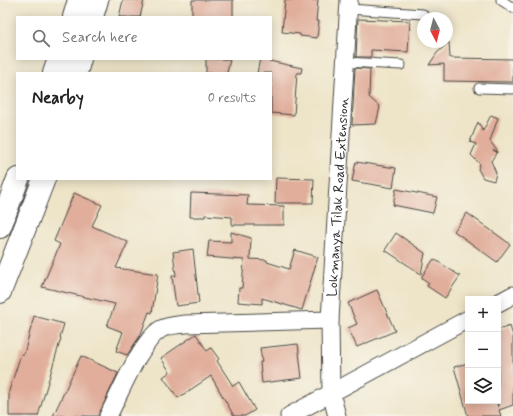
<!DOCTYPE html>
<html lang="en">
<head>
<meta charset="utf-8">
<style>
  body { margin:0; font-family:Mynerve,sans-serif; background:#f2f2f2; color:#222 }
  .controls { position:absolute; right:12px; bottom:12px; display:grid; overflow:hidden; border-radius:0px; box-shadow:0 2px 10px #0003 }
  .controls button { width:36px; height:36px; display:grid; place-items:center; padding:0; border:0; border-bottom:1px solid #e0e0e0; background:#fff; color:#222; font:20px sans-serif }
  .compass { position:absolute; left:417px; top:12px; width:36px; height:36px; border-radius:50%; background:#fff; box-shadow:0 2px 10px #0003; rotate:173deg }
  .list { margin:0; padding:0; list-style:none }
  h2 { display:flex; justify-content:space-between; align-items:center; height:52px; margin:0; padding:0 16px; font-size:17px }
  h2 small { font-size:13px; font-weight:400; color:#767676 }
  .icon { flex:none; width:22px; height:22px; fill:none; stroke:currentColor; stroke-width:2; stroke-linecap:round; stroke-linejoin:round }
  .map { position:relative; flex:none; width:513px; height:416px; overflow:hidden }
  .search { position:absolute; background:#fff; box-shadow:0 2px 10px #0003; left:16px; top:16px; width:256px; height:44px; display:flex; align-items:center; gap:10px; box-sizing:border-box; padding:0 14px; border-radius:0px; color:#767676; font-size:15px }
  .panel { position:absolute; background:#fff; box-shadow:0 2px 10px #0003; left:16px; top:72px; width:256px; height:108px; border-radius:0px }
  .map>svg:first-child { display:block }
  .building { fill:#e1ae9b }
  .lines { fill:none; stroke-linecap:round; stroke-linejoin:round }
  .lane-casing { stroke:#484743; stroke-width:11 }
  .street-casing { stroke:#484743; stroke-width:19 }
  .secondary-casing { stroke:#484743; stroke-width:24 }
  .lane { stroke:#fff; stroke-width:9 }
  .street { stroke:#fff; stroke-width:17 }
  .secondary { stroke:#fff; stroke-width:22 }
  .labels { text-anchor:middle; stroke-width:4; stroke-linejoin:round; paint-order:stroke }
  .street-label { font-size:14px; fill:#2b2b2b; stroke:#f7f3e8 }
</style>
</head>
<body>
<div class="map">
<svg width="513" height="416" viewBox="0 0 513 416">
  <rect width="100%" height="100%" fill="#f7f3e8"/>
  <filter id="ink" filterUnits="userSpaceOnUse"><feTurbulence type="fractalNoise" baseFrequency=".025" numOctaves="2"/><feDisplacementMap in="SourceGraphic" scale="8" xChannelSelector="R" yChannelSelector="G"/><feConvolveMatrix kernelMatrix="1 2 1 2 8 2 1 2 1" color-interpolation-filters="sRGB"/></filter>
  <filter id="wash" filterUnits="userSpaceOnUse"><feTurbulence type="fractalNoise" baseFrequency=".012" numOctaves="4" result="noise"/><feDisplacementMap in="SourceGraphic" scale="16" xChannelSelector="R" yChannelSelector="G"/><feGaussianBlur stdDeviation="0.9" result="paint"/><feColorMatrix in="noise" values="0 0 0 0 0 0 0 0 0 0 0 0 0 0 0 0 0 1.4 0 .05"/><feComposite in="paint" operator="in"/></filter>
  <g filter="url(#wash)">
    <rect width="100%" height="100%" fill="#eee5c9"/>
    <g id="blocks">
      <path class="building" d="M123,0H144L140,17H119Z
        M192,0H233V17H192Z
        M285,0H318L316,21H319L317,38L300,36V34L282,32Z
        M358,19L410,21L408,52L371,50V57H356Z
        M449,42L450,58L513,59V82L444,81V64L429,65L437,53Z
        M206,59H230L227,73H206Z
        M260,59L302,68L301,73H297L294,115L271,113V73H257Z
        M355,68L370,69L369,97L380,107L376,124L352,125Z
        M491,115L498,118L490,141L498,152L493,150L497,152L491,161L496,173L494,181L483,178L478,169L480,164L471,155L476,144L470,142L478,122L483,131Z
        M356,162L396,168L393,188L352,181Z
        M276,178L314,179L313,203H275Z
        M396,189L437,197L433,213L393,205Z
        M74,193L102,205L92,226L128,242L116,268L158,274L152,313L149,312L140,336L127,355L116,351L123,332L107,326L115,304L42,287L60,244L54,241Z
        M191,193L248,195L247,205L284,206V225H232V217L205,215V217H190Z
        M467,213L510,244L497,262L454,231Z
        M231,232L251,238L250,259L267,260V262L289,269L295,250L318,257L302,310L262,298V304L238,302L239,288H242L244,260L207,257L209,241L231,242Z
        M396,233L425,253L421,274L385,250Z
        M193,249L199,303L176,306L172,276H176L173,252Z
        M434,259L460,276L445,298L427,286L429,283L422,278V276Z
        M377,290L395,331L357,347L348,328L357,324L348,303Z
        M34,316L64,324L60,337L61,338L38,416H9V391L21,354H24Z
        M510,326L513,336V405L499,410L501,416H468L454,367L468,363V401H496L498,407V330Z
        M196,334L207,351L211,348L219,359L217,361L233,386L239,382L255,410L245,416H234L211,376L178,398L163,377L170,372L161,358Z
        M298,344L302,378L262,383L260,362H262L260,348Z
        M81,356L118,373L98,416H53Z"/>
    </g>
  </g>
  <g filter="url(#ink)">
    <use href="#blocks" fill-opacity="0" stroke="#484743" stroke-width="1"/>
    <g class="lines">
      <defs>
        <path id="lane" d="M501,0L513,8
          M349,9L423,14
          M346,62L401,65
          M479,88L513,89"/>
        <g id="street">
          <path d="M498,303L513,295"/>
          <path d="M108,416C120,394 140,342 161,329C168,325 178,325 185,324L330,320"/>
          <path d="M289,416L468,319"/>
          <path id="s1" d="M337,416L331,393L330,320L349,0"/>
        </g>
        <path id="secondary" d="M74,17L79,0
          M92,17L97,0
          M54,73L59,59
          M76,73L80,59
          M0,227L18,179
          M0,292L44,179"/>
      </defs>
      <use href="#lane" class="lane-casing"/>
      <use href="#street" class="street-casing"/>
      <use href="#secondary" class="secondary-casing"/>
      <use href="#lane" class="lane"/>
      <use href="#street" class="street"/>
      <use href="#secondary" class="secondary"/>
    </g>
  </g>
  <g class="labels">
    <g class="street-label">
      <text dy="5" stroke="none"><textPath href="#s1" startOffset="220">Lokmanya Tilak Road Extension</textPath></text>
    </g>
  </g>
</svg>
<div class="controls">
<button>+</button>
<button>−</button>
<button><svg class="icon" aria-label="layers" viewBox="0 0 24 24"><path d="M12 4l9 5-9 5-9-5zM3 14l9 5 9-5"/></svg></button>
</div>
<svg class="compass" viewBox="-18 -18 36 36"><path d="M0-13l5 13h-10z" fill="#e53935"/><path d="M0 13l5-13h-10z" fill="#767676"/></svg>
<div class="search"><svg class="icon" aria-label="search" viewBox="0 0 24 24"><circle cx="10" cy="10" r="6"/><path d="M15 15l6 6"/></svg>Search here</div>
<section class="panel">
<h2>Nearby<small>0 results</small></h2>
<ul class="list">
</ul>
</section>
</div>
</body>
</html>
